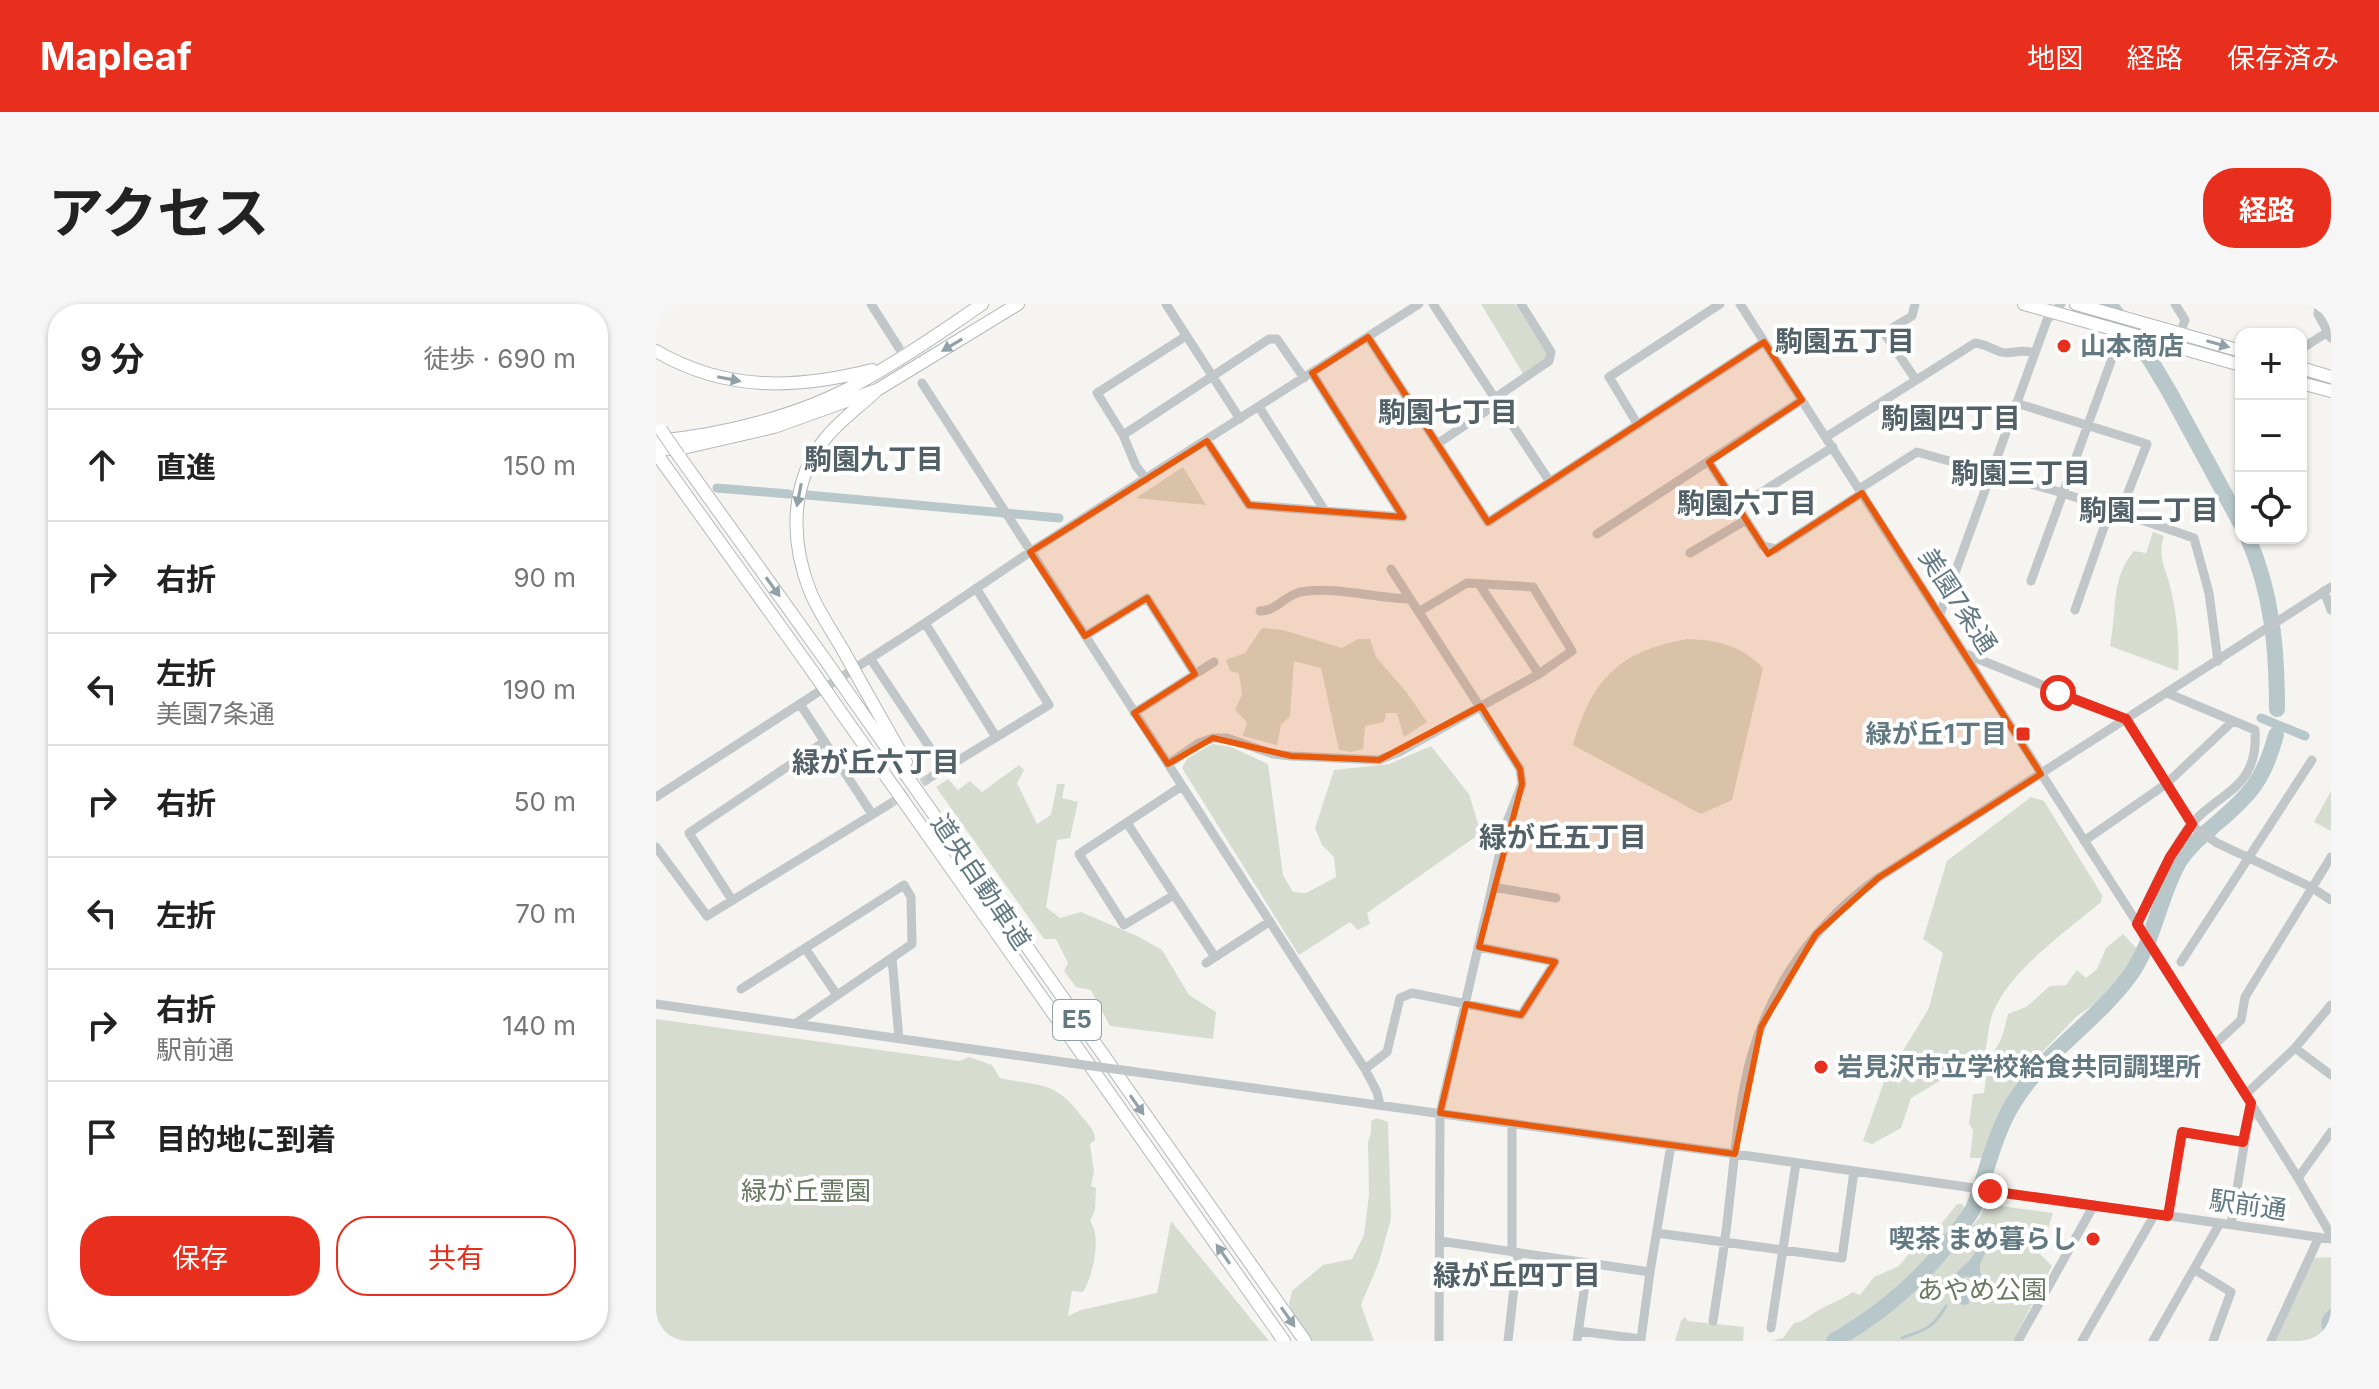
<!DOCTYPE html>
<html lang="ja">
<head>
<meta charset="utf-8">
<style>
  body { margin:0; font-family:Inter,"Noto Sans JP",sans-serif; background:#f6f6f6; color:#222 }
  .controls { position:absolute; right:24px; top:24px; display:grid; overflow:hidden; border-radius:16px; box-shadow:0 2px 6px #0004 }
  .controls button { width:72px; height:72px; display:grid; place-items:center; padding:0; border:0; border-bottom:2px solid #e0e0e0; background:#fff; color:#222; font:40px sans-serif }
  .stop { position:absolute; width:24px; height:24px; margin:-18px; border:6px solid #e82f1d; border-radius:50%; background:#fff }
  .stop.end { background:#e82f1d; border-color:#fff; box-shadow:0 2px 8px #0008 }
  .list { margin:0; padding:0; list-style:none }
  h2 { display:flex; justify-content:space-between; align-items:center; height:104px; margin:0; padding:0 32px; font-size:34px }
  h2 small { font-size:26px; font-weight:400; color:#767676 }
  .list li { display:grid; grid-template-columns:52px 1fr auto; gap:24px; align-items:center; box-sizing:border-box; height:112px; padding:0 32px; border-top:2px solid #e0e0e0 }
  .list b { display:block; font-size:30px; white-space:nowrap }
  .list p { margin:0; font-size:26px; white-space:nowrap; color:#767676 }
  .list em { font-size:26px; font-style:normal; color:#767676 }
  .actions { display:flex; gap:16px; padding:24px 32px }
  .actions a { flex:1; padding:18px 0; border:2px solid #e82f1d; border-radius:32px; text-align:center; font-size:28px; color:#e82f1d }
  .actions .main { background:#e82f1d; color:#fff }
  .icon { flex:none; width:44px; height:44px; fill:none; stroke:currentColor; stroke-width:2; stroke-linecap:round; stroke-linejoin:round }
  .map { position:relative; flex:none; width:1675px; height:1037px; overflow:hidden; border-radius:32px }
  header { display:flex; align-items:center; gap:48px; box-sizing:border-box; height:112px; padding:0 40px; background:#e82f1d; color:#fff }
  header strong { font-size:38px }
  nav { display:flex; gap:44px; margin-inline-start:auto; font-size:28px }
  .intro { display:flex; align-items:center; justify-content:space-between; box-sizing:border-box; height:192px; padding:0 48px }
  h1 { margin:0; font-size:56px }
  .button { padding:20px 36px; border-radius:32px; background:#e82f1d; color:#fff; font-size:28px; font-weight:700 }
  main { display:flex; gap:48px; padding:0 48px }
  aside { flex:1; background:#fff; border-radius:32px; box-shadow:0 2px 6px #0004 }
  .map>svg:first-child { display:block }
  .green { fill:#d7dcd1 }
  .water { fill:#b8c7c9 }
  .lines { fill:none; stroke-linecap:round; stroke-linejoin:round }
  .stream { stroke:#b8c7c9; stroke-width:3 }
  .canal { stroke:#b8c7c9; stroke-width:9 }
  .river { stroke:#b8c7c9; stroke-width:16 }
  .minor-tunnel { stroke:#c9cfcf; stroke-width:9; stroke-dasharray:9 4.5; stroke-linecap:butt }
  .highway-casing { stroke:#b4b8ba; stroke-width:14 }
  .minor { stroke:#c1c6c8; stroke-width:9 }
  .highway { stroke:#fff; stroke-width:12 }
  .highway-bridge-casing { stroke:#b4b8ba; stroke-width:14; stroke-linecap:butt }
  .minor-bridge { stroke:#c1c6c8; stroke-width:9 }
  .highway-bridge { stroke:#fff; stroke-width:12 }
  .oneway { fill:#91a1a8 }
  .route { stroke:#e82f1d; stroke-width:10 }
  .marked { fill:#e8590c; fill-opacity:0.2; stroke:#e8590c; stroke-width:6; stroke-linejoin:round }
  .poi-dot { fill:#e82f1d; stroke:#fff; stroke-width:3 }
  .labels { text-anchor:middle; stroke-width:8; stroke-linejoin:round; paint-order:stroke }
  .shield { fill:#fff; stroke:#91a1a8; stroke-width:2 }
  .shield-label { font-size:24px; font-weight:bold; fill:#627982 }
  .poi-label { font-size:26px; font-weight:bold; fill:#627982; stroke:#fff; text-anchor:start }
  .street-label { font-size:26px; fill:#627982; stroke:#fff }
  .park-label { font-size:26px; fill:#6a7962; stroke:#fff }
  .neighbourhood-label { font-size:28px; font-weight:bold; fill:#516167; stroke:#fff }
</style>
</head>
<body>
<header>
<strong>Mapleaf</strong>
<nav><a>地図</a><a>経路</a><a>保存済み</a></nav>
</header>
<div class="intro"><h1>アクセス</h1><a class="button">経路</a></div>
<main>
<aside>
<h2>9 分<small>徒歩 · 690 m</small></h2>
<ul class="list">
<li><svg class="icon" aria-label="ahead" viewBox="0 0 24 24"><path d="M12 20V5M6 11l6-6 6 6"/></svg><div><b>直進</b></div><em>150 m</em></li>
<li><svg class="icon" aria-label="right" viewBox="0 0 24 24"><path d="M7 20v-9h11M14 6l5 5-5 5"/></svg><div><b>右折</b></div><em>90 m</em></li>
<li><svg class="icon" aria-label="left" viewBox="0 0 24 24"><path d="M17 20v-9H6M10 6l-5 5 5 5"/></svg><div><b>左折</b><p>美園7条通</p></div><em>190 m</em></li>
<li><svg class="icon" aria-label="right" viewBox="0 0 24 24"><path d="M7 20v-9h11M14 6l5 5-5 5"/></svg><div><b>右折</b></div><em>50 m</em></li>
<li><svg class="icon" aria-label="left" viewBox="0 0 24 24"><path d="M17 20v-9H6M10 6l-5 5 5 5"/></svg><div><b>左折</b></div><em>70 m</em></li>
<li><svg class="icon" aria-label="right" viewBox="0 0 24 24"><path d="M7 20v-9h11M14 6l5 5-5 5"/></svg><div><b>右折</b><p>駅前通</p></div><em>140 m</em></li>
<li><svg class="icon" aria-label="arrive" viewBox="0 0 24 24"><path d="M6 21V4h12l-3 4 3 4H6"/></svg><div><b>目的地に到着</b></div></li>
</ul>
<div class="actions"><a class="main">保存</a><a>共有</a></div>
</aside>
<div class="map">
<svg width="1675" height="1037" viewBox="0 0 1675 1037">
  <rect width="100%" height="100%" fill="#f5f4f0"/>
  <path class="green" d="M825,0H859L890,47V56L868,71Z
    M527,163L550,201L480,194Z
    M1497,228L1508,232C1501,254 1510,264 1515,286C1521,312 1524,341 1522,367L1454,342C1461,310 1454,274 1478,247L1490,249Z
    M606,324L627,326L686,344L702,335H714L720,353L751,389L771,418L748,433L741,409H730L728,418L709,422L707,445L695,448L683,446L665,364L638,357L634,412L625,421L621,441L587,432L591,418L579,406L586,391L583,369L574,367L570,356L589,349Z
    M1032,335C1062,336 1086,342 1107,364L1076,496L1045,510L917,441C936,375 963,347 1032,335Z
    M556,440L575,443L612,460L627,571L637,588L650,589L680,573L678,553L666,541L659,524L678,466L733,460L775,442L813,490L825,529L711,609L714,620L702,626L694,618L643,651L526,464L531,455Z
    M363,461L368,466L361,479L381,520L395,511L401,480H409L406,494L422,498L414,534L401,536L390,603L404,614L425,608L481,632L506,646L533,691L560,708L557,735L454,722L435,686L420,683L408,667L412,659L400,635H388L280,483L292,475L302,486L314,477L326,488Z
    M1675,487V527L1658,518Z
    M1375,493L1388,497L1446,591L1445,598C1410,628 1352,667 1336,711C1332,723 1332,737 1329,748L1333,751C1346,742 1348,725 1352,710L1370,703L1394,682L1410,681L1421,666L1430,674L1441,665L1450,644L1467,630L1483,647L1455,689L1421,712L1368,767L1339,818L1326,854H1314L1317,826L1313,820L1317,790L1328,789L1331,768L1301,762L1294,771L1255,794L1245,824L1216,840L1207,837L1228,778L1273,704L1287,649L1267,635L1291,557Z
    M0,715L304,757L313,753L336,761L344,774C386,783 399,776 427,814C433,821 439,826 439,836L434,840L438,868L435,882L440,884L439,906L434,917C446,931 437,973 427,988L416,987L412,1012L425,1006L501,989L515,917L613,1037H0Z
    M721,814L732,818L735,915L723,958L705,1001L718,1037H657L636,1008L633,1000L636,987L667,961L696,955L708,931L713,891L712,838L715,829V817Z
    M1301,900H1306L1312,908L1296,939L1254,990L1323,914L1330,900L1397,909L1384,950L1396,962L1357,1037H1116L1127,1034L1138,1019C1148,1018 1152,1012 1161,1007C1173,1000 1185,996 1197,988L1204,991L1218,973L1243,962L1255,947L1268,942Z
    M1675,953V1012L1669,1037H1620L1658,954Z
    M1029,1013L1032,1017L1088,1023L1087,1037H1019L1025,1017Z"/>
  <path class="water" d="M1327,940L1330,948L1324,960V969L1333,978V984L1326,985L1317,974L1309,972L1302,982L1304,987L1313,994V1000L1306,1001L1293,991L1292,977L1314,956L1324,941Z
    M1675,1004V1037H1667C1668,1021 1659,1017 1675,1004Z"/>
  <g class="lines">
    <path class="stream" d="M1246,1034C1271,1025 1276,1025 1290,1002"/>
    <path class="canal" d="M61,184L133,190
      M151,191L403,214
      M1605,414L1649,432"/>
    <path class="river" d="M1453,0L1495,57L1514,89L1585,220
      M1592,234C1616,289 1621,345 1621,405
      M1178,1037C1228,1008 1270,972 1303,925C1308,918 1313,912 1317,905C1321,896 1324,885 1327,876C1335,850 1343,822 1358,798C1388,749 1438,719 1472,674C1498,640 1502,595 1523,558C1533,542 1547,531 1561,519C1595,490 1608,475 1620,431"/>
    <path class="minor-tunnel" d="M232,501L275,473"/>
    <defs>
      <path id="highway" d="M1368,0L1585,61
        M1420,0L1585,47
        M0,47C70,88 140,85 216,66
        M1645,64L1675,73
        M1645,79L1675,87
        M0,137C66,131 143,112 201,80C245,56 286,28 326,0
        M0,146L27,144L118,123L221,86L362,0
        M0,149L157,368
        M23,152L170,357
        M187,346C176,327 162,307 154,287C134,236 134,178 169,135C183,117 203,103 219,88
        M208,384L250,458
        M195,393L649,1037
        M182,404L628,1037"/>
    </defs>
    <use href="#highway" class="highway-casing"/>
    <path class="minor" d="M215,0L243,44
      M510,0L584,115
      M777,0L894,178
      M1084,0L1503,653L1642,874L1675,931
      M1259,0L1256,12L1228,29L1260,76
      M1519,0L1529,16L1520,42
      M1663,0L1662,10L1675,34
      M712,33L832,218L1108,38
      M1645,45L1675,26
      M656,69L747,213
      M266,79L709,765L721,788L724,801
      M839,94L893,57L895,48L865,0
      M1360,99L1491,140L1464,209
      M603,103L669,207
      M982,121L953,73L1064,0
      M467,131L613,35H621L648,74
      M1170,133L1319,39C1329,40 1336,45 1345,48C1357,51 1363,44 1378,49
      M551,137L593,201L747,213
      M781,140L842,99
      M1053,158L1107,242L1120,245L1206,189
      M490,175L480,162L467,131L441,89L530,32
      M1203,185L1261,148L1407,189L1538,234L1553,289L1562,357
      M1082,203L1177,143
      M941,230L1146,96
      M1034,249L1090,216
      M735,265L864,465L866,480L851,518L784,809L783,1037
      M1375,277L1466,27
      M823,280L883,370
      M1668,287L1675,306
      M1419,306L1454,206
      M604,307C621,307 628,292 644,288C677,282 719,294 753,295
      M1284,310L1391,16L1405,0
      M269,319L340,433
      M429,332L491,294L539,370
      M1310,350L1470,415L1539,524L1561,539L1655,583L1675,596
      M214,354L288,465
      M144,400L216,510
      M478,409L558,358
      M512,460L543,439L557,434H571L617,450L635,452L723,456L743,448L883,370L916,347L877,283L811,279L764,307
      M275,473L393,401L320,284
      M0,493L269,319L374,248L763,0
      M471,519L559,653
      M1428,537L1510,480L1577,417
      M0,543L51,612L232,501
      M837,583L900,594
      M518,591L468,621L423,550L526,482
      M76,596L33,529L168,438
      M1481,620C1495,588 1510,556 1530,527C1559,487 1603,489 1599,426L1511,389
      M149,644L181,691
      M236,654L243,735
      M1525,658L1656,456
      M550,659L613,618
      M85,685L248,581L255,593L256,640L139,720
      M0,700L414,759
      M1558,741L1585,716L1589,693L1675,553
      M1639,744L1675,771
      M709,765L731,748L744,694L756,689L865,711L899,658L823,643
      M473,767L1079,850L1675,935
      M1590,790L1639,744L1675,701
      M1642,874L1675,828
      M1512,912L1526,828L1587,838
      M1575,921L1595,799
      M1001,929L1186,954L1198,867
      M784,937L932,959L921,1037
      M856,948V819
      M932,959L994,968L1015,841
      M1539,966L1575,988L1557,1037
      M1057,1017C1063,978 1069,940 1073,901C1079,852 1082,798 1096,750C1117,678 1161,618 1222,574L1675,283
      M1115,1024L1140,859
      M922,1027L985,1035L994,968
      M852,1037L862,949
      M1362,1037L1438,901
      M1426,1037L1499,910
      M1497,1037L1564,919
      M1615,1037L1663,933"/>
    <use href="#highway" class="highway"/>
    <defs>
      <path id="highway-bridge" d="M5,126L23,152
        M187,346L208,384
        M170,357L195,393
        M157,368L182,404"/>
    </defs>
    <use href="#highway-bridge" class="highway-bridge-casing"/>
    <path class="minor-bridge" d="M414,759L473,767"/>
    <use href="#highway-bridge" class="highway-bridge"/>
  </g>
  <defs><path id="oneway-solid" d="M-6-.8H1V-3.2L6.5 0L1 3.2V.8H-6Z" transform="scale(2)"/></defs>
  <g class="oneway">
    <use href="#oneway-solid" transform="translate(1562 40) rotate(16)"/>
    <use href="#oneway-solid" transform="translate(296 41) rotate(149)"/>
    <use href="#oneway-solid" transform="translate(73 75) rotate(11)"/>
    <use href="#oneway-solid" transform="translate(143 191) rotate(101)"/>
    <use href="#oneway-solid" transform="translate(117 283) rotate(54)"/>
    <use href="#oneway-solid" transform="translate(481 801) rotate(55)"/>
    <use href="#oneway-solid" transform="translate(567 950) rotate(-125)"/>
    <use href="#oneway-solid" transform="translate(632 1013) rotate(55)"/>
  </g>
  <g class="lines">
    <path class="route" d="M1334,887L1512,912L1526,828L1587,838L1595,799L1481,620L1514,553L1536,520L1470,415L1402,389"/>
  </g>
  <path class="marked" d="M712,33L832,218L1108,38L1146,96L1053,158L1112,250L1206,189L1385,470L1222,574L1160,630L1105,723L1079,850L784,809L810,700L865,711L899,658L823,643L866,480L864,465L825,402L723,456L635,452L557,434L512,460L478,409L539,370L491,294L429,332L374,248L551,137L593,201L747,213L656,69Z"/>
  <g class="poi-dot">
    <circle cx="1408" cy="42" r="8"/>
    <rect x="1359" y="422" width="16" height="16" rx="4"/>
    <circle cx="1165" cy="763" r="8"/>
    <circle cx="1437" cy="935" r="8"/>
  </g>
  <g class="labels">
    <rect class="shield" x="397" y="696" width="48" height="40" rx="6"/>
    <g class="shield-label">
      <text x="421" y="724">E5</text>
    </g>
    <g class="poi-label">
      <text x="1424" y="51">山本商店</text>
      <text x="1351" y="439" text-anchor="end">緑が丘1丁目</text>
      <text x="1181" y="772">岩見沢市立学校給食共同調理所</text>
      <text x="1421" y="944" text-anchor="end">喫茶 まめ暮らし</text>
    </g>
    <g class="street-label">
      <text transform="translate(1302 297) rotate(57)" y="9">美園7条通</text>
      <text transform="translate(325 578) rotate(56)" y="9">道央自動車道</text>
      <text transform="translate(1592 901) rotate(8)" y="9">駅前通</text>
    </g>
    <g class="park-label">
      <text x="150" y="896">緑が丘霊園</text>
      <text x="1326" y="995">あやめ公園</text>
    </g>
    <g class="neighbourhood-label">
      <text x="1189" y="47">駒園五丁目</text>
      <text x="792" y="118">駒園七丁目</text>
      <text x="1295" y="124">駒園四丁目</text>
      <text x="218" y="165">駒園九丁目</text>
      <text x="1365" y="179">駒園三丁目</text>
      <text x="1091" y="209">駒園六丁目</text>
      <text x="1493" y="216">駒園二丁目</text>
      <text x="220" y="468">緑が丘六丁目</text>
      <text x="907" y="543">緑が丘五丁目</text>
      <text x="861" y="981">緑が丘四丁目</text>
    </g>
  </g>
</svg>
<div class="controls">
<button>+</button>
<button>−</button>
<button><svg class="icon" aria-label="locate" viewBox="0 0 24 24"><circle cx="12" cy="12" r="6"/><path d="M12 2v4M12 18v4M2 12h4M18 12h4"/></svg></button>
</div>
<div class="stop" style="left:1402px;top:389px"></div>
<div class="stop end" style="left:1334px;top:887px"></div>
</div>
</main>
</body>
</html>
